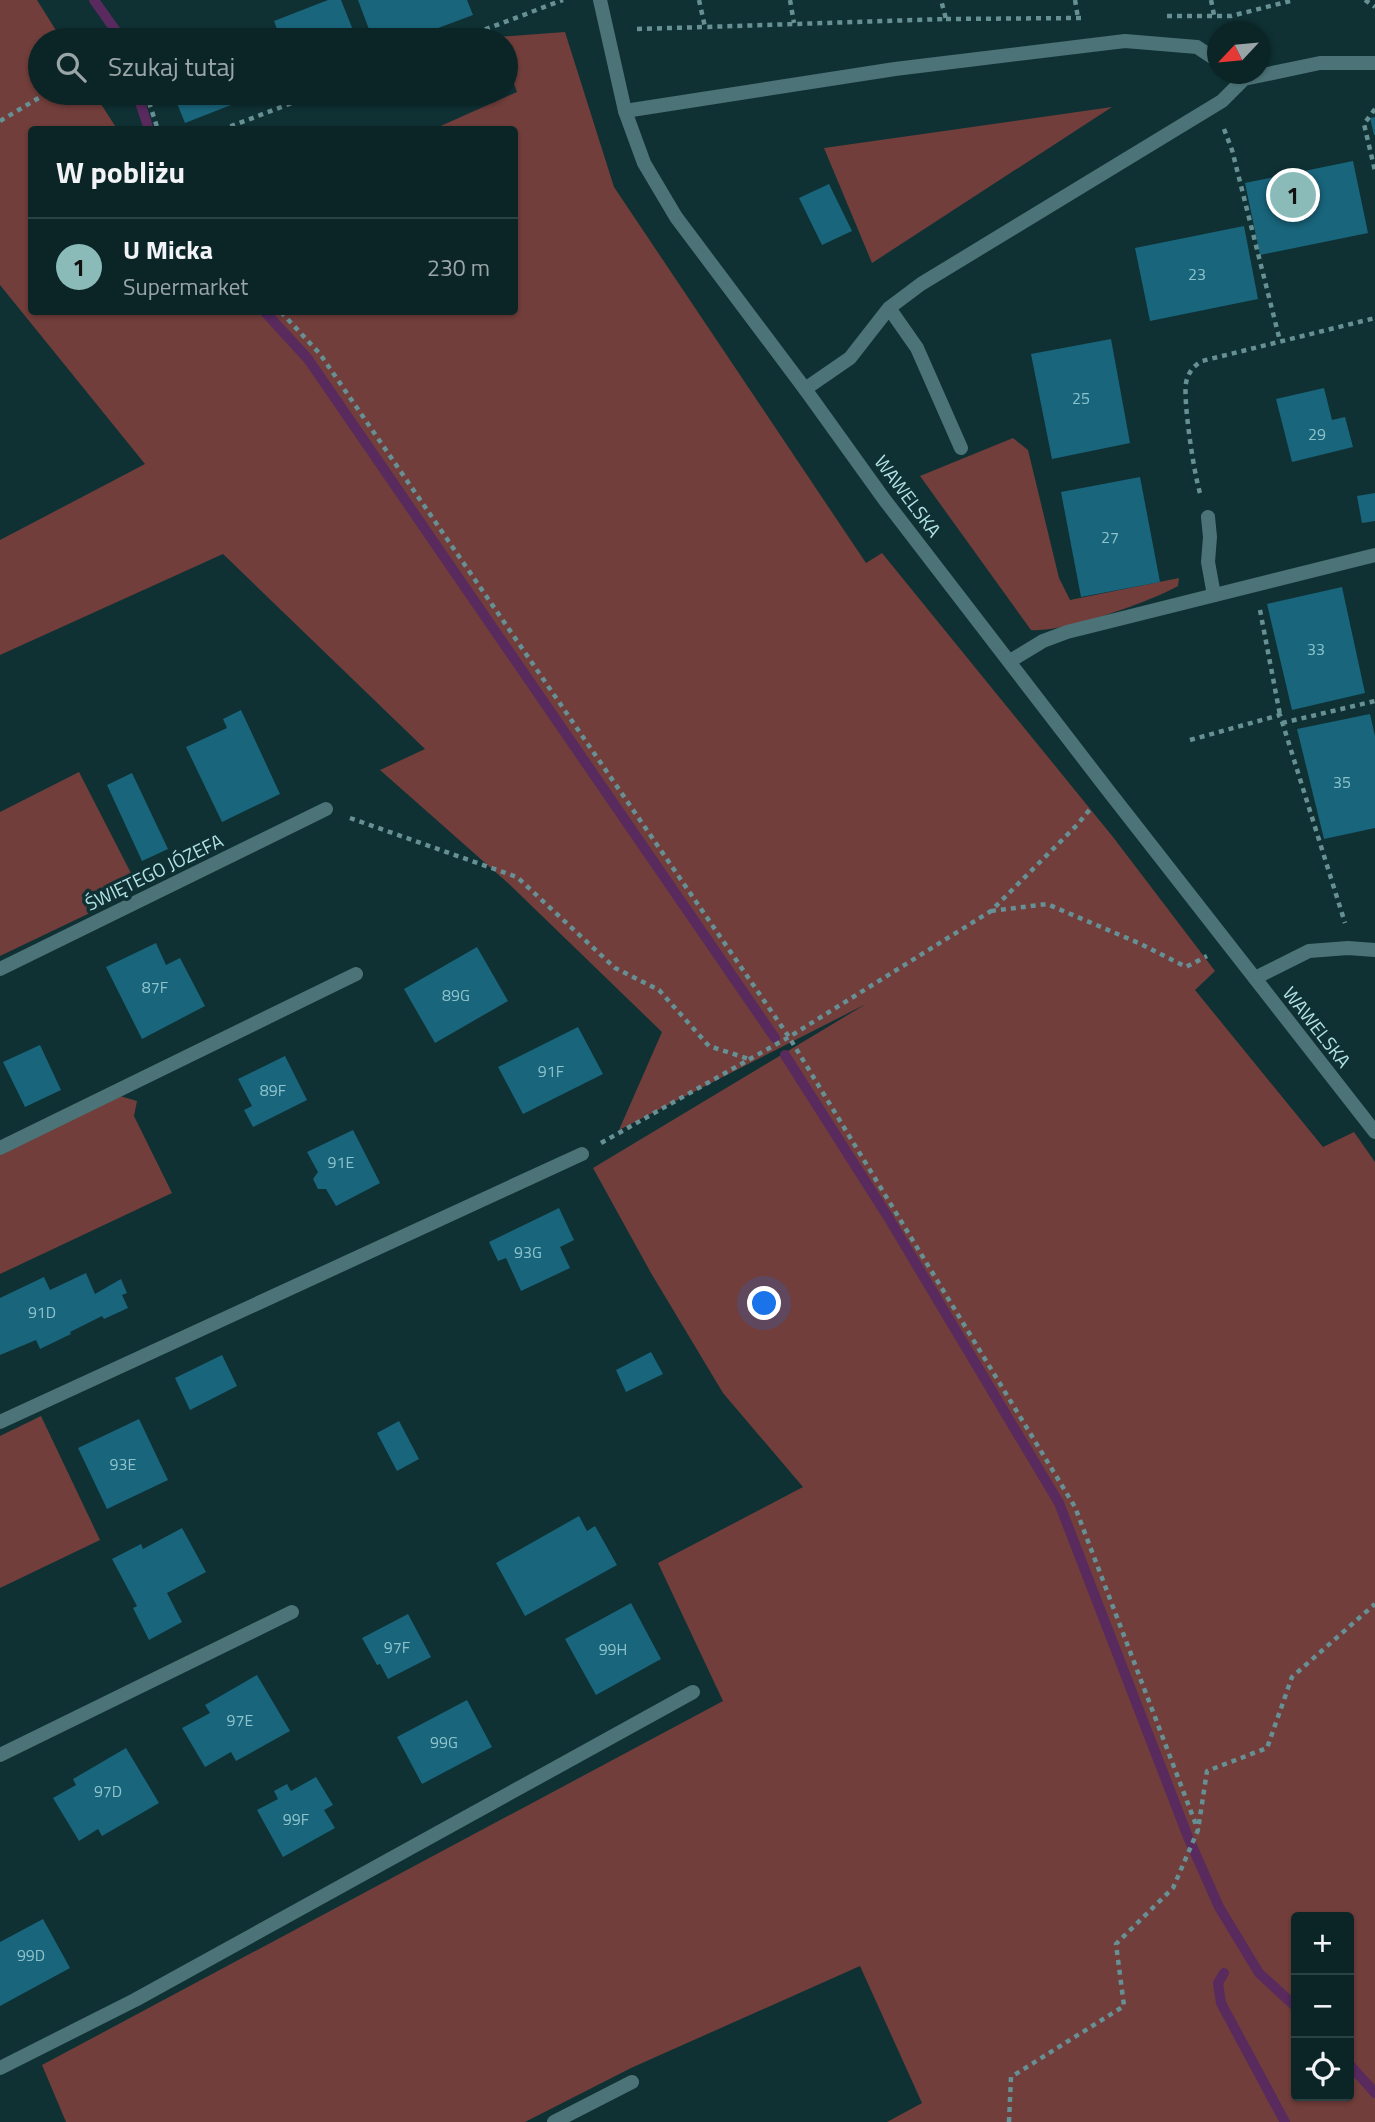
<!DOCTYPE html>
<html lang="pl">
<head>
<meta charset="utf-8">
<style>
  body { margin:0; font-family:"Titillium Web",sans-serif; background:#142d2f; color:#f1f3f6 }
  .controls { position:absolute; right:21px; bottom:21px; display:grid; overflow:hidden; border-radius:7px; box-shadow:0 2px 5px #0004 }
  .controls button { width:63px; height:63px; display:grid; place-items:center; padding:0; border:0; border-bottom:2px solid #2b4244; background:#0b2527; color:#f1f3f6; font:35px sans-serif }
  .compass { position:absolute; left:1207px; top:21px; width:63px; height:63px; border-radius:50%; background:#0b2527; box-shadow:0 2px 5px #0004; rotate:244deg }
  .you { position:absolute; left:765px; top:1304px; width:24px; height:24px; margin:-18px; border:5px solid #fff; border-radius:50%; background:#1a73e8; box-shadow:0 0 0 10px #1a73e833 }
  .badge { display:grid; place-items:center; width:46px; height:46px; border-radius:50%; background:#8bbbb9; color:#111; font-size:23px; font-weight:700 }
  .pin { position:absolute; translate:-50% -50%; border:4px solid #fff; box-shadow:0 2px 7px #0006 }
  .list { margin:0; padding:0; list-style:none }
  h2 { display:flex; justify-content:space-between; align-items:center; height:91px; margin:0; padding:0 28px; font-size:30px }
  h2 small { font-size:23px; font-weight:400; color:#9aa5a7 }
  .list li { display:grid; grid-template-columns:46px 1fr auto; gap:21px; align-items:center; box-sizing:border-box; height:98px; padding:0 28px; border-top:2px solid #2b4244 }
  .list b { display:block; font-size:26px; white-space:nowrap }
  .list p { margin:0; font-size:23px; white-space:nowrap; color:#9aa5a7 }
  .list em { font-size:23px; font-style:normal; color:#9aa5a7 }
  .icon { flex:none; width:38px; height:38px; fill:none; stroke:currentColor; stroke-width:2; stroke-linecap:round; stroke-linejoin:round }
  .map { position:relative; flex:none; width:1375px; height:2122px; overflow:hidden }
  .search { position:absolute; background:#0b2527; box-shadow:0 2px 5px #0004; left:28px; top:28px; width:490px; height:77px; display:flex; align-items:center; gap:18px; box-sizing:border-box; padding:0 24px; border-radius:38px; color:#9aa5a7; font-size:26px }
  .panel { position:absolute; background:#0b2527; box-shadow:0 2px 5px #0004; left:28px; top:126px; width:490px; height:189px; border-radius:7px }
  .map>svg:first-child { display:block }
  .green { fill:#713e3b; fill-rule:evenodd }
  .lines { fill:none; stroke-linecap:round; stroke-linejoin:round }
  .stream { stroke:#582a5d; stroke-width:10 }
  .building { fill:#19657c }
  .path { stroke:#679094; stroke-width:4.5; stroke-dasharray:5 5; stroke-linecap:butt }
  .lane { stroke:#4c7377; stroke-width:14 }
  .street { stroke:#4c7377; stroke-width:14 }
  .labels { text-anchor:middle; stroke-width:7; stroke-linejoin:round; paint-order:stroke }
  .number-label { font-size:16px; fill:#8cc3cc }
  .street-label { font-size:19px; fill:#b3e2e6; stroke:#0f3134 }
</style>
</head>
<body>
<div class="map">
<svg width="1375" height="2122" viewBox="0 0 1375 2122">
  <rect width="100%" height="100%" fill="#0f3134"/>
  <path class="green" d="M0,0H37L62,40H40V93H94L117,129L32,130V312H514V130L434,129L517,92L506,62V40H497L496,37L565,32L614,187L866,563L882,553L1113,837L1215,971L1195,990L1323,1147L1354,1132L1375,1162V2122H887L922,2103L860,1966L631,2068L525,2122H66L42,2065L723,1701L658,1563L803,1487L723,1393L651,1273L593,1168L866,1004L619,1130L662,1032L509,884L380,770L425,749L223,554L0,655V540L145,464L0,285ZM1296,1917H1349V2096H1296Z
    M1112,107L872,263L824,148Z
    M1013,438L1028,450L1059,578L1070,600L1179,578L1178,586C1150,602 1062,633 1031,630L920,476Z
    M79,772L134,879L142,888L0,956V812Z
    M120,1096L137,1101L134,1116L172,1193L0,1274V1151Z
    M41,1416L100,1540L0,1588V1436Z"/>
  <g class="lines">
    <path class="stream" d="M94,0L116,31L119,40
      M137,93L149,130
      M265,312L308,359L775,1038
      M785,1055L888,1217L1059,1503L1188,1837L1219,1907L1259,1973L1296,2007
      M1224,1973L1218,1983L1221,2003L1285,2122
      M1349,2064L1375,2093"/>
  </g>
  <path class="building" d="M328,0H341L357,40H281L274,21Z
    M358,0H467L473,15L406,40H373Z
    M181,93H262L185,123L174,96Z
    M1375,117V135H1374L1370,118Z
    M1353,161L1368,233L1260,255L1245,183Z
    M829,184L852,231L822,245L799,198Z
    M1244,226L1258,299L1150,321L1135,248Z
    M1111,339L1130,443L1052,459L1031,354Z
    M1324,388L1332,420L1345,417L1353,447L1292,462L1276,399Z
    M1140,477L1160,582L1081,597L1061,492Z
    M1375,493V521L1362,523L1357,496Z
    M1342,587L1365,693L1292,710L1267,604Z
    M241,710L280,794L222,822L186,747L227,728L223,719Z
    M1370,714L1375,736V828L1324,839L1297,729Z
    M132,773L168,849L142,861L107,785Z
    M156,943L166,965L180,958L205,1006L142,1039L106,967Z
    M477,947L508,1001L435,1043L404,989Z
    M578,1027L603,1074L523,1114L498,1067Z
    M40,1045L61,1090L25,1107L3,1062Z
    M285,1056L307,1100L253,1127L244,1110L252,1106L238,1079Z
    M353,1130L380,1183L336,1206L326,1189H318L313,1179L318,1172L307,1152Z
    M559,1208L574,1240L560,1247L570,1268L521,1291L506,1258L498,1261L489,1242Z
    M86,1273L95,1294L121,1279L127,1293L122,1295L128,1308L104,1319L102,1316L70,1332L71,1334L40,1349L36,1340L0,1355V1298L44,1277L50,1290Z
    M651,1352L663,1374L626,1392L616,1370Z
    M222,1355L237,1386L190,1410L175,1378Z
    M139,1419L168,1480L107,1509L78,1448Z
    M399,1421L419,1459L397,1471L377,1433Z
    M579,1516L587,1531L595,1526L617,1565L525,1616L496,1563Z
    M182,1528L206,1572L167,1593L182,1622L149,1640L133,1608L137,1606L112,1559L141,1544L143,1549Z
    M631,1603L661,1659L596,1695L565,1639Z
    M408,1614L431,1657L388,1679L380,1664L377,1665L362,1638Z
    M257,1675L290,1731L236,1761L231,1752L205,1767L182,1728L210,1713L205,1705Z
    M467,1700L492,1747L422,1784L397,1737Z
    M126,1748L159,1803L102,1836L98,1829L79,1841L53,1798L76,1785L73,1779Z
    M316,1777L333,1805L324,1810L335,1828L283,1857L257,1810L278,1799L274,1791L287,1784L291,1791Z
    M43,1919L70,1968L0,2006V1942Z"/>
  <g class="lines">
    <path class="path" d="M699,0L705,27L946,19L941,0
      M790,0L794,23
      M1075,0L1078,18
      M1211,0L1214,15
      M1365,0L1375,7
      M1167,16H1231L1294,0
      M946,19L1081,18
      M637,29L705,27
      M457,40L563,0
      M146,93L158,130
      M1375,109L1364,124L1375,171
      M0,121L47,93
      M1224,129L1232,150L1280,341
      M221,130L318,93
      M281,312L320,354L789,1037L1075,1507L1198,1830
      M1200,493C1194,474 1183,401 1186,383C1188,373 1193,366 1202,361L1375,318
      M1260,610L1280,715
      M1282,723L1375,701
      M1190,740L1280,715L1345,923
      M350,818L517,877L615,968L659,990L709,1046L749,1059
      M991,911L1047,904L1141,944L1186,967L1207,956
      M601,1143L789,1037L991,911L1077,825L1091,808
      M1009,2122L1011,2077L1124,2006L1116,1944L1173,1888L1198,1830L1207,1771L1267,1748L1292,1677L1375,1604"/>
    <path class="lane" d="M1244,79L1320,63H1375
      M625,111L895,69L1125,41L1197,47L1218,61
      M889,308L917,348L961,448
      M805,389L850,358L889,308L921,284L1222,101L1244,79L1236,74
      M1208,517L1210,537L1208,562L1214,595
      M1255,978L1309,951L1348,948L1375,950"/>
    <path class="street" d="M600,0L625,111L644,163L676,217L805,389L884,499L1107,789L1375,1132
      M1010,661L1043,641L1067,632L1375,555
      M0,969L326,809
      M0,1148L356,974
      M0,1422L582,1154
      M0,1755L292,1612
      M0,2068L135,2000L693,1692
      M554,2122L632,2082"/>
  </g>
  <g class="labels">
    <g class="number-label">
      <text x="1197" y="280">23</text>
      <text x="1081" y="404">25</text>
      <text x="1317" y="440">29</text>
      <text x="1110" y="543">27</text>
      <text x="1316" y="655">33</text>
      <text x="1342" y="788">35</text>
      <text x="155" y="993">87F</text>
      <text x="456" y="1001">89G</text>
      <text x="551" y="1077">91F</text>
      <text x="273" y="1096">89F</text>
      <text x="341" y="1168">91E</text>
      <text x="528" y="1258">93G</text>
      <text x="42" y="1318">91D</text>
      <text x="123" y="1470">93E</text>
      <text x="397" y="1653">97F</text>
      <text x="613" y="1655">99H</text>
      <text x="240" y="1726">97E</text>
      <text x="444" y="1748">99G</text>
      <text x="108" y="1797">97D</text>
      <text x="296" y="1825">99F</text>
      <text x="31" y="1961">99D</text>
    </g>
    <g class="street-label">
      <text transform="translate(908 496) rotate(53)" y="7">WAWELSKA</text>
      <text transform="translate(154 872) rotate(-26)" y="7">ŚWIĘTEGO JÓZEFA</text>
      <text transform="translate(1317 1027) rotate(52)" y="7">WAWELSKA</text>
    </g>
  </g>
</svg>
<div class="controls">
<button>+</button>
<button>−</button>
<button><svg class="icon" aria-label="locate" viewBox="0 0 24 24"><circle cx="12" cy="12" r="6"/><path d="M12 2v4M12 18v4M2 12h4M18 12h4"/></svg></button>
</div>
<svg class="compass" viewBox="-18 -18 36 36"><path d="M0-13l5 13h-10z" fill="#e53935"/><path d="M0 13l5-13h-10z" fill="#9aa5a7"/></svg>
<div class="you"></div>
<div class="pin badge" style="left:1293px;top:195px">1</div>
<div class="search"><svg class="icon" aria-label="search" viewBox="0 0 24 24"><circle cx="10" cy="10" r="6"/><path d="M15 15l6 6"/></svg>Szukaj tutaj</div>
<section class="panel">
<h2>W pobliżu<small></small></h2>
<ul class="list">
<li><span class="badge">1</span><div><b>U Micka</b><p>Supermarket</p></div><em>230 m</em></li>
</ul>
</section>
</div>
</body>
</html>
